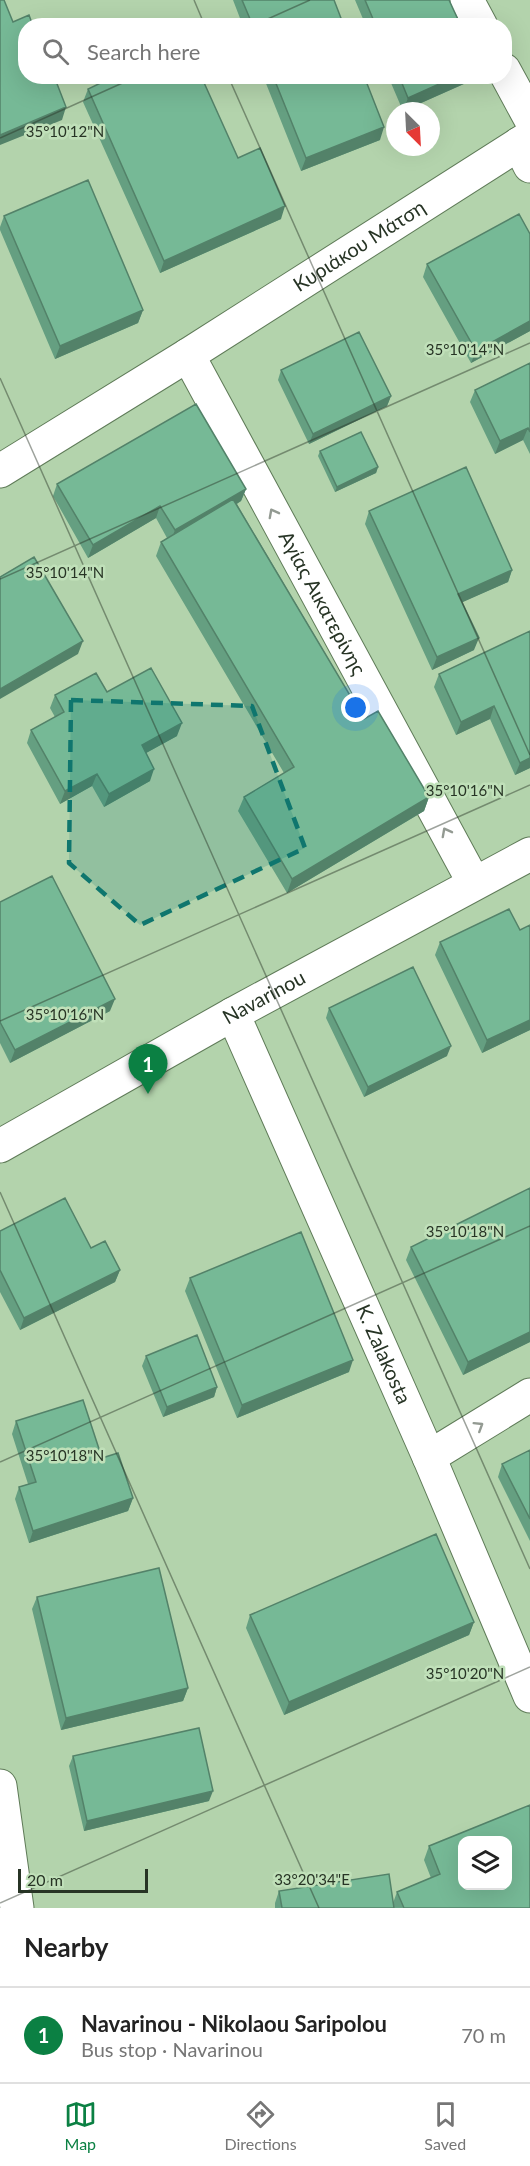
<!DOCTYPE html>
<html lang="en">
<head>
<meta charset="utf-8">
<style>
  body { margin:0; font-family:Lato,sans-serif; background:#f2f2f2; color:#222 }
  .controls { position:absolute; right:18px; bottom:18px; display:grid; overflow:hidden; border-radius:12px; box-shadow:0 6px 24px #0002 }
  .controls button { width:54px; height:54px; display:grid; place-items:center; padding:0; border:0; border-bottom:2px solid #e0e0e0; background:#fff; color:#222; font:30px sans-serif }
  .compass { position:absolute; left:386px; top:102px; width:54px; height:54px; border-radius:50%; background:#fff; box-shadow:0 6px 24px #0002; rotate:156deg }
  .scale { position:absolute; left:18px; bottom:15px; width:130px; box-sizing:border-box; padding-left:6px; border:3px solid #273425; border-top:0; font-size:16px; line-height:21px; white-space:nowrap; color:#273425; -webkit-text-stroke:4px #c0e0b9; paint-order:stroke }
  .you { position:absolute; left:356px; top:708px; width:21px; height:21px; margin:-15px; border:4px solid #fff; border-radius:50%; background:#1a73e8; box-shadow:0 0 0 9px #1a73e833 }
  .badge { display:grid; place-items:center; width:39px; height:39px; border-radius:50%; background:#0b8043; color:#fff; font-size:20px; font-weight:700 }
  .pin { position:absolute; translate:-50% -50px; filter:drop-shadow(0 2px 3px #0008) }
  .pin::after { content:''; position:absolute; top:32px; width:21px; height:18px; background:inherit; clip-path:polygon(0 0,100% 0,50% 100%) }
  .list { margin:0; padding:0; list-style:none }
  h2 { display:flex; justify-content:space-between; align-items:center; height:78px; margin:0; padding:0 24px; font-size:26px }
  h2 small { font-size:20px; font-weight:400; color:#767676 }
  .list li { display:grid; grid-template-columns:39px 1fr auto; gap:18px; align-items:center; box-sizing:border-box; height:96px; padding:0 24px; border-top:2px solid #e0e0e0 }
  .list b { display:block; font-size:22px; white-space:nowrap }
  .list p { margin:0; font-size:20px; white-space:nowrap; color:#767676 }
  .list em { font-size:20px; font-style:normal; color:#767676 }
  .icon { flex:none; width:33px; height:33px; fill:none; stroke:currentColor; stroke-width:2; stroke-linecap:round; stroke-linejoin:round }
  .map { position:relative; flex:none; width:530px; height:1908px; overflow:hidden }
  .search { position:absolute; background:#fff; box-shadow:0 6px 24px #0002; left:18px; right:18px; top:18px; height:66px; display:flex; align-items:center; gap:15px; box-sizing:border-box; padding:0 21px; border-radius:24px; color:#767676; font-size:22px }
  .sheet { height:174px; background:#fff }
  nav { display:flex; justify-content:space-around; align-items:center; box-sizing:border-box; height:84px; border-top:2px solid #e0e0e0; background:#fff; font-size:16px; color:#767676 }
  nav a { display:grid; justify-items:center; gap:3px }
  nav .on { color:#0b8043 }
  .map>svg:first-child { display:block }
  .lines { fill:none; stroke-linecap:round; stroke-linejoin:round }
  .minor-casing { stroke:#5f7b58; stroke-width:35 }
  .secondary-casing { stroke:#5f7b58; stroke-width:35 }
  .primary-casing { stroke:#5f7b58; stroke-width:35 }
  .minor { stroke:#fff; stroke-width:33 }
  .secondary { stroke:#fff; stroke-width:33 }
  .primary { stroke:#fff; stroke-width:33 }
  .wall { fill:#659f81 }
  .shaded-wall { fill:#538269 }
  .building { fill:#76b996; stroke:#538269; stroke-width:1.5; fill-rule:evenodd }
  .oneway { stroke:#939a92 }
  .marked { fill:#0f766e; fill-opacity:0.2; stroke:#0f766e; stroke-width:4.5; stroke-dasharray:12 8; stroke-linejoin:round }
  .ticks { fill:none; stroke:#273425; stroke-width:1.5; stroke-opacity:0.45 }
  .labels { text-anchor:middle; stroke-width:5; stroke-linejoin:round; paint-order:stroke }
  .street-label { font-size:20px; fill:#273425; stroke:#c0e0b9 }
  .ticks-label { font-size:15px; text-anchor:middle; fill:#273425; stroke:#c0e0b9; stroke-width:5; stroke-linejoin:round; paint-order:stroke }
</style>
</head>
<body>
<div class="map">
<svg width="530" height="1908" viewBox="0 0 530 1908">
  <rect width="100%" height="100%" fill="#b3d3ac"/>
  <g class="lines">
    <defs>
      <g id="minor">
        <path d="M467,0L481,26"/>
        <path d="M504,70L530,118"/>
        <path d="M519,144L530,166"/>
        <path id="s1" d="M188,355L474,883"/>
        <path id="s2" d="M233,1014L429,1457L530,1696"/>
        <path d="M429,1457L530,1395"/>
        <path d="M0,1786L17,1908"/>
      </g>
      <g id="secondary">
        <path id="s3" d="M0,471L188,355L530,137"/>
      </g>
      <g id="primary">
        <path id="s4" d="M0,1146L233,1014L530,854"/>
      </g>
    </defs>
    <use href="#minor" class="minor-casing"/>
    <use href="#secondary" class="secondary-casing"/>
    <use href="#primary" class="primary-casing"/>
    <use href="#minor" class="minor"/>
    <use href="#secondary" class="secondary"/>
    <use href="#primary" class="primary"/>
  </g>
  <path class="wall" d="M233,0H334L344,26H243Z
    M355,0H449L461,26H366Z
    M263,76H364L380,140L301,171Z
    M388,76H476L475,79L403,111Z
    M88,89L238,158L281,219L160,273L83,102Z
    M4,216L143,310L138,323L55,359L0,230V227Z
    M530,234V331L471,363L423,277L427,264Z
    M530,363V454L523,440L495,454L470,402L475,390Z
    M281,370L391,396L387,406L309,444L278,380Z
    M320,451L378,467L376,473L335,492L318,456Z
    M57,484L246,489L241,501L237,504L364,719L429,797L424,811L287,893L238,811L244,797L284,773L156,556L161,542L167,538L156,518L88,558L53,496Z
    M369,511L512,570L508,582L462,602L474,650L432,670L365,524Z
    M530,631V768L515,775L490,719L456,735L434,687L439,674Z
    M107,692L177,736L146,753L150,781L104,807L92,786L60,804L27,743L31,730L55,717L50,708L55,695Z
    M0,902L110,1011L10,1063L0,1043Z
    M530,925V1030L482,1053L435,955L440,942L520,930Z
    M329,1008L447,1056L364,1097L326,1018Z
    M0,1231L91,1248L120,1270L115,1282L20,1330L0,1292Z
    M411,1247L530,1342L463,1375L406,1260Z
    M190,1278L349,1372L237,1418L185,1291Z
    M146,1356L217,1387L214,1397L163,1417L142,1366Z
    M16,1421L102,1458L133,1498L128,1511L29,1543L15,1499L19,1487L28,1484L12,1434Z
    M530,1450V1541L498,1477L502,1464Z
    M37,1597L188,1688L183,1701L61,1730L32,1609Z
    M250,1615L474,1622L469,1635L284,1715L246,1628Z
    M73,1756L209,1801L84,1831L69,1766Z
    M429,1846L530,1908H275V1903L279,1891L393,1903L397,1892L431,1878L424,1860Z"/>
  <path class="shaded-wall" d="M457,76H476L475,79L403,111L408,98Z
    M66,107L62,120L0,145V135Z
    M384,127L380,140L301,171L306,158Z
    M285,206L281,219L160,273L164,261Z
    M143,310L138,323L55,359L60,346Z
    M530,321V331L471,363L476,351Z
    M391,396L387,406L309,444L313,434Z
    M528,428L523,440L495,454L500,441Z
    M378,467L376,473L335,492L337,487Z
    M246,489L241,501L170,543L175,530Z
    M160,506L156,518L88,558L93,545Z
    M512,570L508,582L454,606L458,594Z
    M479,638L474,650L432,670L437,657Z
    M83,641L78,654L0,699V689Z
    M494,706L490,719L456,735L461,722Z
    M182,723L177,736L137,758L142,745Z
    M530,758V768L515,775L520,763Z
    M154,769L150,781L104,807L109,794Z
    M97,774L92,786L60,804L65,791Z
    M429,797L424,811L287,893L292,879Z
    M115,999L110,1011L10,1063L15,1050Z
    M530,1020V1030L482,1053L487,1040Z
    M451,1046L447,1056L364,1097L368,1087Z
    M120,1270L115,1282L20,1330L24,1318Z
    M530,1332V1342L463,1375L468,1362Z
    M353,1360L349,1372L237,1418L242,1405Z
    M217,1387L214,1397L163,1417L167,1407Z
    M133,1498L128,1511L29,1543L33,1531Z
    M474,1622L469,1635L284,1715L289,1702Z
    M188,1688L183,1701L61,1730L66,1718Z
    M213,1791L209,1801L84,1831L87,1821Z"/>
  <path class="building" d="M0,0H4L13,22L29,15L33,26H26V76H54L66,107L0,135Z
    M242,0H334L344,26H253Z
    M365,0H449L461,26H376Z
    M115,76H201L238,158L260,148L285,206L164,261L88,89Z
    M273,76H364L384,127L306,158Z
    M399,76H457L408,98Z
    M88,180L143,310L60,346L4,216Z
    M519,214L530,234V321L476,351L427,264Z
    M359,332L391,396L313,434L281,370Z
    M530,363V432L528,428L500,441L475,390Z
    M196,404L246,489L175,530L160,506L93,545L57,484Z
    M361,432L378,467L337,487L320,451Z
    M466,467L512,570L458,594L479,638L437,657L369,511Z
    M233,499L364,719L378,711L429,797L292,879L244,797L294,767L161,542Z
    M34,557L83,641L0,689V577Z
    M530,631V758L520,763L494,706L461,722L439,674Z
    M151,668L182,723L142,745L154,769L109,794L97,774L65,791L31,730L64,712L55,695L96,673L107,692Z
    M52,876L115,999L15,1050L0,1022V902Z
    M509,909L520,930L530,925V1020L487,1040L440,942Z
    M413,967L451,1046L368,1087L329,1008Z
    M530,1188V1332L468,1362L411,1247Z
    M65,1198L91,1248L105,1241L120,1270L24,1318L0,1270V1231Z
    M301,1232L353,1360L242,1405L190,1278Z
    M197,1335L217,1387L167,1407L146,1356Z
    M83,1400L102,1458L118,1453L133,1498L33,1531L19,1487L36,1482L16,1421Z
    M530,1450V1519L502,1464Z
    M436,1534L474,1622L289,1702L250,1615Z
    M159,1568L188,1688L66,1718L37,1597Z
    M199,1728L213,1791L87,1821L73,1756Z
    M530,1805V1908H404L397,1892L440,1874L429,1846ZM462,1840H507V1886H462Z
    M389,1874L394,1908H282L279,1891Z"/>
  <defs><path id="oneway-chevron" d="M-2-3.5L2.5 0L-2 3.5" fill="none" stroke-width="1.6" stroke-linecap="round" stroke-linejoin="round" transform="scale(1.5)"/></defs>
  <g class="oneway">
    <use href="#oneway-chevron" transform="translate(273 513) rotate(-118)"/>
    <use href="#oneway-chevron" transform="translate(446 832) rotate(-118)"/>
    <use href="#oneway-chevron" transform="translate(479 1426) rotate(-32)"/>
  </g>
  <path class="marked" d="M71,700L252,706L305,848L140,925L69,863Z"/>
  <path class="ticks" d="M194,0L205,26M252,26L310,0M228,76L530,755M0,138L138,76M0,378L530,1569M0,579L530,343M0,1021L530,785M0,1192L319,1908M0,1462L530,1226M0,1903L530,1667"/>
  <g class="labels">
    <g class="street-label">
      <text dy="7" stroke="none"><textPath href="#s3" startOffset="424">Κυριάκου Μάτση</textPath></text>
      <text dy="7" stroke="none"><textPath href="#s1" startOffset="282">Αγίας Αικατερίνης</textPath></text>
      <text dy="7" stroke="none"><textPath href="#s4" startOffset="303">Navarinou</textPath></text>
      <text dy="7" stroke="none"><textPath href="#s2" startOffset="372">K. Zalakosta</textPath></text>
    </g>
  </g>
  <g class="ticks-label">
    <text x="65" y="137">35°10'12"N</text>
    <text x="465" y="355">35°10'14"N</text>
    <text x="65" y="578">35°10'14"N</text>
    <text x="465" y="796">35°10'16"N</text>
    <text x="65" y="1020">35°10'16"N</text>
    <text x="465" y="1237">35°10'18"N</text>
    <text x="65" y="1461">35°10'18"N</text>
    <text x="465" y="1679">35°10'20"N</text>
    <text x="312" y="1885">33°20'34"E</text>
  </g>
</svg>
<div class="controls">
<button><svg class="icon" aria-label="layers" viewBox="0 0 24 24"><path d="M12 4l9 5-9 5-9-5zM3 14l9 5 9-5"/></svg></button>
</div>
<svg class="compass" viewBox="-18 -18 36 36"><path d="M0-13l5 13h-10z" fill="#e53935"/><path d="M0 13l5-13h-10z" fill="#767676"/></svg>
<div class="scale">20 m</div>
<div class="you"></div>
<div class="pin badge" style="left:148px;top:1094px">1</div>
<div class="search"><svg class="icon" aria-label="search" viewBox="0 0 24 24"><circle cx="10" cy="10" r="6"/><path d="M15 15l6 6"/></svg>Search here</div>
</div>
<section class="sheet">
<h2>Nearby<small></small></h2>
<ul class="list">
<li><span class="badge">1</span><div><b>Navarinou - Nikolaou Saripolou</b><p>Bus stop · Navarinou</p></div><em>70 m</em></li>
</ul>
</section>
<nav>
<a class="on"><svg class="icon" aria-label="map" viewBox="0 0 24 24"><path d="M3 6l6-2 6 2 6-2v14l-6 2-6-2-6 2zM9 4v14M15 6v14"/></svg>Map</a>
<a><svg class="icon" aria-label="directions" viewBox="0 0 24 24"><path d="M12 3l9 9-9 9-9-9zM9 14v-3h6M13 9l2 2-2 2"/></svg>Directions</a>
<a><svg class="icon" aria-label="saved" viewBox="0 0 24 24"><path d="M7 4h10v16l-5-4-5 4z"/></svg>Saved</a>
</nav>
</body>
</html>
